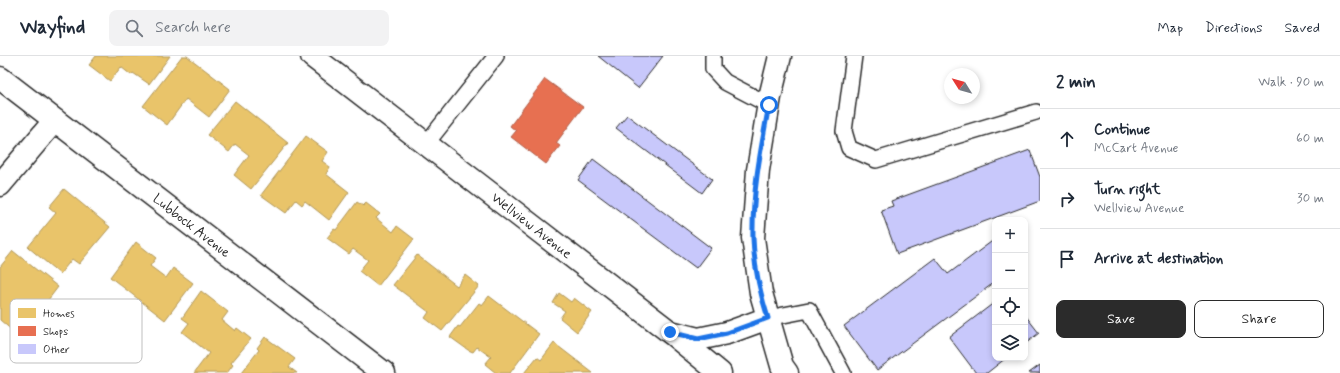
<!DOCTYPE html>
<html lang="en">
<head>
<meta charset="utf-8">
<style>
  body { margin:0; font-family:Mynerve,sans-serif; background:#f2f2f3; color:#1f2937 }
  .controls { position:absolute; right:12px; bottom:12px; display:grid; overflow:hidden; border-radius:8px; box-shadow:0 2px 6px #0003 }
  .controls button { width:36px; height:36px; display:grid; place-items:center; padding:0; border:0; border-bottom:1px solid #e0e1e3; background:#fff; color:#1f2937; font:20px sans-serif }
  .compass { position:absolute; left:944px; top:12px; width:36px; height:36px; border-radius:50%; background:#fff; box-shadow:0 2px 6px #0003; rotate:307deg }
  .stop { position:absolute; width:12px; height:12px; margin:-9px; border:3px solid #1a73e8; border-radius:50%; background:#fff }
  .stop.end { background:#1a73e8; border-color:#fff; box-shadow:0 1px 4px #0008 }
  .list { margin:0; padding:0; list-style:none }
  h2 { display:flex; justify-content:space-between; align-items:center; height:52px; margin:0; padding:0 16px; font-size:17px }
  h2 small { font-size:13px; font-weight:400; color:#747a83 }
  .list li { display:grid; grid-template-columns:26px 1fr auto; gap:12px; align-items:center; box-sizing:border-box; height:60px; padding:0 16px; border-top:1px solid #e0e1e3 }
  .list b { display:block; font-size:15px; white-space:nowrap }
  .list p { margin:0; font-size:13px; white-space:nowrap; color:#747a83 }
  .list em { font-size:13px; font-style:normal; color:#747a83 }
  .actions { display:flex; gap:8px; padding:12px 16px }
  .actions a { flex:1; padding:9px 0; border:1px solid #2b2b2b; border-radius:8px; text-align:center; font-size:14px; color:#2b2b2b }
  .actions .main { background:#2b2b2b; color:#fff }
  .icon { flex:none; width:22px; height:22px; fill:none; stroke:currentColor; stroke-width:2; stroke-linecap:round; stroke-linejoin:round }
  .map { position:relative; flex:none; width:1040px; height:317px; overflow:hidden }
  header { display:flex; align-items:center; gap:24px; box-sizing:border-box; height:56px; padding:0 20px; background:#fff; border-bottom:1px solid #e0e1e3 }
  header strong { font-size:19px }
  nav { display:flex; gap:22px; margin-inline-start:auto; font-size:14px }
  .search { width:280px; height:36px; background:#f2f2f3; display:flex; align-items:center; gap:10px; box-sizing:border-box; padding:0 14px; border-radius:8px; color:#747a83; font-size:15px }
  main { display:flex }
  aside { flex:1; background:#fff }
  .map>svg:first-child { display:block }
  .homes { fill:#e9c46a; stroke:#b09657 }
  .shops { fill:#e76f51; stroke:#af5b46 }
  .building { fill:#c8c8fb; stroke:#2b2b2b }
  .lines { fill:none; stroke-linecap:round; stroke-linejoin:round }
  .service-casing { stroke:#2b2b2b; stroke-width:18 }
  .minor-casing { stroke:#2b2b2b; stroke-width:25 }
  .secondary-casing { stroke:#2b2b2b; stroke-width:25 }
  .service { stroke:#fff; stroke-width:15 }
  .minor { stroke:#fff; stroke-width:22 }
  .secondary { stroke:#fff; stroke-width:22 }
  .route { stroke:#1a73e8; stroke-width:5 }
  .labels { text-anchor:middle; stroke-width:4; stroke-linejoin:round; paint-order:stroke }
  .street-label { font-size:14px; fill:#2b2b2b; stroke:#fff }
  .key { fill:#fff; stroke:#bfbfbf; stroke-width:1 }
  .key-label { font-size:11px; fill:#2b2b2b }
</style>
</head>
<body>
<header>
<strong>Wayfind</strong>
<div class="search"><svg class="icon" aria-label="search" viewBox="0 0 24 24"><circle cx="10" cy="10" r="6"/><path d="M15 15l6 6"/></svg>Search here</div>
<nav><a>Map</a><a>Directions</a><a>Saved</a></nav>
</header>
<main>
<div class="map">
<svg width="1040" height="317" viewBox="0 0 1040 317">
  <rect width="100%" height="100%" fill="#fff"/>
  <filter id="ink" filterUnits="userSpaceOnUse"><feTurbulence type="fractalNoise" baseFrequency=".025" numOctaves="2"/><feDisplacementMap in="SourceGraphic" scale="8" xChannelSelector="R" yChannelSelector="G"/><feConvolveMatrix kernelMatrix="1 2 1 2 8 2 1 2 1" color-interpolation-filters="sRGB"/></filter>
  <g filter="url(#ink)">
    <path class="homes" d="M96,0H170L149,28L133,17L131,19L121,11L110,25L89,9Z
      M182,0H187L230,33L209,61L186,43L167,69L143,50Z
      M235,45L288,87L251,133L234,119L249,99L235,88L229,96L207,79Z
      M306,80L328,96L322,105L330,111L326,118L349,136L329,164L305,145L302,149L296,144L286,157L261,139Z
      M64,133L110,171L79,208L72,203L60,218L28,191L56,157L49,151Z
      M357,146L363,150L366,147L380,158L376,162L393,176L397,170L414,183L378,230L359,215L368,204L353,193L349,198L327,182L334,173L336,174Z
      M136,186L156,202L150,210L166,222L173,212L193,227L165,264L110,221Z
      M13,195L58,231L39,256L33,251L14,276L0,264V211Z
      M417,199L457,230L465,219L479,230L442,275L425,262L429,256L393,229Z
      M201,235L228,256L222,264L235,275L237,272L251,283L231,307L233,309L227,317H194L209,297L182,276L189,267L182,262Z
      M559,237L571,246L574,242L592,256L577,276L560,262L565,255L553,247Z
      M489,240L539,278L510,317H496L485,308L491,301L477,291L473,296L468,294L450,281L458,270L460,271L479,247L482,249Z
      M265,281L295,303L289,311L297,317H241L259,294L257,292Z
      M554,287L593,317H524L537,301L541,304Z"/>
    <path class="shops" d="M545,23L583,51L556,87L560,90L546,108L511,81L516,75L510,70Z"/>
    <path class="building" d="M598,0H663L638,32Z
      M627,59L712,123L702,137L616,72Z
      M1030,94L1040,121V145L897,198L881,154L893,150L891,145Z
      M593,103L711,192L696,212L578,124Z
      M995,183V226L877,314L844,270L935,202L948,218Z
      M995,246V302H1006L987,317H976L949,281Z
      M1025,259L1039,277L1025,288Z
      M1040,309V317H1029Z"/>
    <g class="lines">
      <defs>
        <path id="service" d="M713,0V13L725,26L769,49
          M854,0L844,75L849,92L876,104L1036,56
          M426,88L496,0
          M768,262L809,254L843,317"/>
        <path id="minor" d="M312,0L670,276L698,283L727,277L768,262
          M0,22L384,317
          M0,129L55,64"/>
        <path id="secondary" d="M780,0L770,41L758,114L753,182L761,237L782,310L787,317
          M670,276L720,317"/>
      </defs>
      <use href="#service" class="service-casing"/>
      <use href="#minor" class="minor-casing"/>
      <use href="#secondary" class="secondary-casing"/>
      <use href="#service" class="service"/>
      <use href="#minor" class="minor"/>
      <use href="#secondary" class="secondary"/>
    </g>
  </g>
  <g class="lines" filter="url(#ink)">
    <path class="route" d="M670,276L698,283L727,277L768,262C760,237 754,209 753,182C752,137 761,92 769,49"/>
  </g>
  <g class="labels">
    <g class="street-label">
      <text transform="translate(192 169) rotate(38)" y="5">Lubbock Avenue</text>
      <text transform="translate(532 169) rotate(38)" y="5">Wellview Avenue</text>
    </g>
  </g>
  <rect x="10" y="243" width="132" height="64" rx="6" class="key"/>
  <rect x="18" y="252" width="18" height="10" fill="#e9c46a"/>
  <rect x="18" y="270" width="18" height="10" fill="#e76f51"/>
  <rect x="18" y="288" width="18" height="10" fill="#c8c8fb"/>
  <g class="key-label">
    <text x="43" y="261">Homes</text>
    <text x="43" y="279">Shops</text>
    <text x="43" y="297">Other</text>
  </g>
</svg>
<div class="controls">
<button>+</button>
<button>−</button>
<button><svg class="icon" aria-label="locate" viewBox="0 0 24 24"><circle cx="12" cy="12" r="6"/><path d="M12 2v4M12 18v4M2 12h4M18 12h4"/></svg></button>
<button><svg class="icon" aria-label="layers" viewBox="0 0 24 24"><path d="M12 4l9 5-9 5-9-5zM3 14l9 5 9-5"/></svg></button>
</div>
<svg class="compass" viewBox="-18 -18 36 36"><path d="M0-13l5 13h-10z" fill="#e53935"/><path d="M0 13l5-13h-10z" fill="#747a83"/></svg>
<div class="stop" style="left:769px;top:49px"></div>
<div class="stop end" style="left:670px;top:276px"></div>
</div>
<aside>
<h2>2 min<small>Walk · 90 m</small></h2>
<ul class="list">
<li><svg class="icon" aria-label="ahead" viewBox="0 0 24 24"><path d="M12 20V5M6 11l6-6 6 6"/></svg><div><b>Continue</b><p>McCart Avenue</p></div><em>60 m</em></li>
<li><svg class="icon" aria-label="right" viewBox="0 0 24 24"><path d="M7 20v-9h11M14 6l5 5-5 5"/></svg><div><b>Turn right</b><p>Wellview Avenue</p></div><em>30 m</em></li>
<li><svg class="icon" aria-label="arrive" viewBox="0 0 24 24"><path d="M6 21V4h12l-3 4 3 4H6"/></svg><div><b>Arrive at destination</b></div></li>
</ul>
<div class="actions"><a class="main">Save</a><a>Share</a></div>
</aside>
</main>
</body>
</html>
